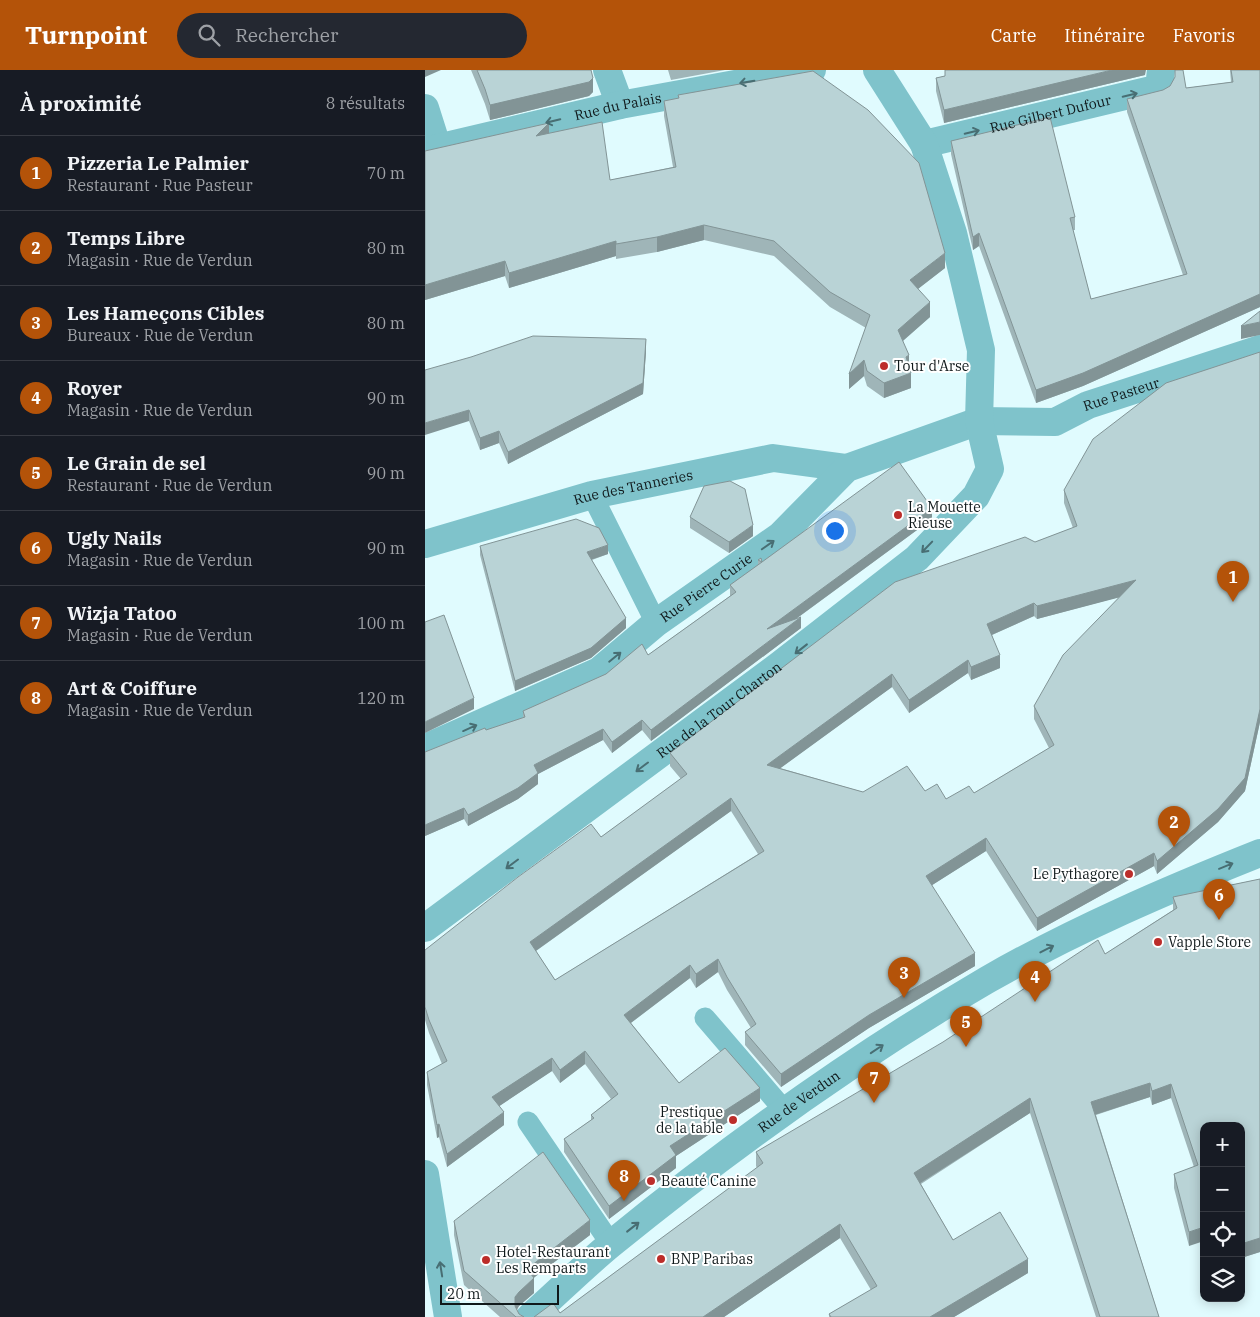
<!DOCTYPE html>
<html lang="fr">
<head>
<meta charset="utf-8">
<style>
  body { margin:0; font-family:"IBM Plex Serif",serif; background:#242831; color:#f1f3f6 }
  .controls { position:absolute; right:15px; bottom:15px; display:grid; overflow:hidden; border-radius:10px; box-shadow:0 2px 12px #0003 }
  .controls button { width:45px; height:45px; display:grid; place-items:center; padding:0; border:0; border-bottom:1px solid #363941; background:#171b24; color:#f1f3f6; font:25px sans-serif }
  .scale { position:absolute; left:15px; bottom:12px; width:119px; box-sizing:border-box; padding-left:5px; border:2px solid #10191b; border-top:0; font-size:14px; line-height:18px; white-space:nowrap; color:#10191b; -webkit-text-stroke:4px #fff; paint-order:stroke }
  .you { position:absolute; left:409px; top:460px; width:18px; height:18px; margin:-12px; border:4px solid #fff; border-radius:50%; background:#1a73e8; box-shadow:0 0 0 8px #1a73e833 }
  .badge { display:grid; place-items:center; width:32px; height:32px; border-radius:50%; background:#b45309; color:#fff; font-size:16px; font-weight:700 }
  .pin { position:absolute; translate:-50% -41px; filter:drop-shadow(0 1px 2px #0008) }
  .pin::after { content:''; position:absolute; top:26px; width:18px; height:15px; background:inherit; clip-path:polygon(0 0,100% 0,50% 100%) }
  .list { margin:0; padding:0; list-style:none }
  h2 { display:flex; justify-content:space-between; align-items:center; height:65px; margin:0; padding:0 20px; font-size:21px }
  h2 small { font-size:16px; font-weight:400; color:#9ea1a6 }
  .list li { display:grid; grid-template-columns:32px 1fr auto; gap:15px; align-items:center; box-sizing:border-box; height:75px; padding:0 20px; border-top:1px solid #363941 }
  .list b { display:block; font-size:19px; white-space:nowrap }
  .list p { margin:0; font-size:16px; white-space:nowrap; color:#9ea1a6 }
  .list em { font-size:16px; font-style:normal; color:#9ea1a6 }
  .icon { flex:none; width:28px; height:28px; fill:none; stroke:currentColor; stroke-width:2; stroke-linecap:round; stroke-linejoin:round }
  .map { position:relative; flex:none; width:835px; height:1247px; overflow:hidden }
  header { display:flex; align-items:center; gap:30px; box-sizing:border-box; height:70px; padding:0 25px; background:#b45309; color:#fff }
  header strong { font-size:24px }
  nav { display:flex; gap:28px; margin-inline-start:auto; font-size:18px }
  .search { width:350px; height:45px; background:#242831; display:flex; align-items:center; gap:12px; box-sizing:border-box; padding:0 18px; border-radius:28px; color:#9ea1a6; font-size:19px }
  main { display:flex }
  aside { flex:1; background:#171b24 }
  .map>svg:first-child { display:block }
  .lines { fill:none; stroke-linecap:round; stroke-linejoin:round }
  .service { stroke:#7fc3cb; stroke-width:21 }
  .pedestrian { stroke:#7fc3cb; stroke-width:28 }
  .minor { stroke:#7fc3cb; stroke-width:28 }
  .wall { fill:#9fb5b8; fill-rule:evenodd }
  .shaded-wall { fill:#829496 }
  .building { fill:#b9d3d6; stroke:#829496; fill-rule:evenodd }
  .oneway { stroke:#486e73 }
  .poi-dot { fill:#bc2d2a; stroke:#fff; stroke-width:2 }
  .labels { text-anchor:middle; stroke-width:4; stroke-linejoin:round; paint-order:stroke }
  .street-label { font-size:14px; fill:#10191b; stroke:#fff }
  .poi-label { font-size:14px; fill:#10191b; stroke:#fff; text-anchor:start }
</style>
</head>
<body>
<header>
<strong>Turnpoint</strong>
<div class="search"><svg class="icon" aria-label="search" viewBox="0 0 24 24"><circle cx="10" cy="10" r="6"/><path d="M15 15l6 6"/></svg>Rechercher</div>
<nav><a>Carte</a><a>Itinéraire</a><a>Favoris</a></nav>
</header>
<main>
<aside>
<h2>À proximité<small>8 résultats</small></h2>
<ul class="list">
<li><span class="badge">1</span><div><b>Pizzeria Le Palmier</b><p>Restaurant · Rue Pasteur</p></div><em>70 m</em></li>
<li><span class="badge">2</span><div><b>Temps Libre</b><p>Magasin · Rue de Verdun</p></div><em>80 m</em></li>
<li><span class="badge">3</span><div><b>Les Hameçons Cibles</b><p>Bureaux · Rue de Verdun</p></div><em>80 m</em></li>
<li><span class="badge">4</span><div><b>Royer</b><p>Magasin · Rue de Verdun</p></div><em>90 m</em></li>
<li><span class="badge">5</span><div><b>Le Grain de sel</b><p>Restaurant · Rue de Verdun</p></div><em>90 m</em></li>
<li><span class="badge">6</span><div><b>Ugly Nails</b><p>Magasin · Rue de Verdun</p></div><em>90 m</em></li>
<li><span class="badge">7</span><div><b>Wizja Tatoo</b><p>Magasin · Rue de Verdun</p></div><em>100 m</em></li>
<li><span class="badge">8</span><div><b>Art &amp; Coiffure</b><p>Magasin · Rue de Verdun</p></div><em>120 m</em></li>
</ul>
</aside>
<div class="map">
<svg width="835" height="1247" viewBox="0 0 835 1247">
  <rect width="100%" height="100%" fill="#e0fbfe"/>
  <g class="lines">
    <path class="service" d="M167,425L231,553
      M280,948L359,1040
      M103,1052L186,1174"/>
    <path class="pedestrian" id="s1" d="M554,351L630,352L663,335L835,279"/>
    <g class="minor">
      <path d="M182,0L195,35"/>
      <path d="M0,38L13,79"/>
      <path id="s2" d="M499,74L734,18L736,0"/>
      <path id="s3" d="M0,81L195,35L387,0"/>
      <path id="s4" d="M0,474L167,425L348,388L422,398"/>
      <path id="s5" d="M0,678L174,601L231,553L355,466L422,398L554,351"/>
      <path id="s6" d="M0,858L352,597L492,488L551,426L565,399L554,351L556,280L528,163L499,74L452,0"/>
      <path d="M0,1104L23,1247"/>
      <path id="s7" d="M105,1247C132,1223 158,1197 186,1174C305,1077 430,987 562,910C649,860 742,820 835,783"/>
    </g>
  </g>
  <path class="wall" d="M46,0H166L168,22L164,26L65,50L60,34Z
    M243,0H300L246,10Z
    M805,0H835V237L658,316L611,333L554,176L548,180L526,84V71L650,147V160H648L666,229L758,205L702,42V29L761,18L806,12Z
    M720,5L519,53L511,21V8L520,6Z
    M253,25L520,198L493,219L505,247L478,271L484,295L486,318L459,328L442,316L439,306L424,319L441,258L405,237L349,186L279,170L232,182L191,189V186L84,218L80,206L0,230V81L124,63L185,110L248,97L239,46V31L253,28Z
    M221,281L218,324L83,394L74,373L55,380L44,351L0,300Z
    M835,282V652L820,721L793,752L732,804L729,796L612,861L561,781L507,815L550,896L444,958L356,1017L320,975V962L326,958L302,920L293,902L271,918L265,908L206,953L254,1013L335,1031L251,1086V1098L184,1149L139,1082V1069L166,1050V1045L186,1029L160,994L135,1013L127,1001L74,1036L79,1055L22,1097L14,1067L12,1068L2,1015V1002L17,994L4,963L0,950V880L176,767L256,709L245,696V683L610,472L648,458L639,433V420ZM694,527L609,636V649L624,678L549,723L521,729L500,721L438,722L355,698L467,617L484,643L543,603L546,610L575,598L567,565L609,546L612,549ZM306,741L333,784L130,910L111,881Z
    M265,447L328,466L304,483L265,458Z
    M507,449L371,549L376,558L226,671L217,660L187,683L178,670L113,704V714L93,729L43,756L39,749L0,766L61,660L98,648V641L223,585L305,526V515L333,495V490L337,492Z
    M55,476L183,484L167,490L201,558L166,588L90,621L55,485Z
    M835,809V1182L816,1188V1056L764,1176L749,1118V1104L769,1097L746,1028L727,1035L725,1027L671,1045L734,1247H671L605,1043L496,1114L528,1170L603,1203L529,1247H404V1244L446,1220L415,1168L299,1247H109L135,1243L332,1098L331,1096V1082L680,884L748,840V827Z
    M29,1151L165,1165L108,1208L109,1223L94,1236L92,1240L94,1244L99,1247H75L39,1215L29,1165Z"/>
  <path class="shaded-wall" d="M0,0H16L0,7Z
    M687,0H721L720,5L519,53V40Z
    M168,8V22L164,26L65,50V35Z
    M124,53V68L111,66Z
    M279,155V170L232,182V167Z
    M554,163V176L548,180V167Z
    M191,171V186L84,218V203Z
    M520,183V198L485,225V210Z
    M80,191V206L0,230V215Z
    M835,224V237L658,316L611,333V320Z
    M505,232V247L473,275V260Z
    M835,252V265L816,269V256Z
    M221,269V281L218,324L83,394V382Z
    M484,285V300L481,287Z
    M439,290V306L424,319V304Z
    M486,303V318L459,328V313Z
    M44,340V351L0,365V353Z
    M74,361V373L55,380V368Z
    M507,438V449L342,570V559Z
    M328,455V466L304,483V472Z
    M183,475V484L162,491V482Z
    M711,510V523L612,549V536Z
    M609,533V546L562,567V554Z
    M376,547V558L226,671V660Z
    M201,548V558L166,588L90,621V611Z
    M575,585V598L546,610V597Z
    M543,590V603L484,643V630Z
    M467,604V617L342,708V695Z
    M49,628V639L0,663V652Z
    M835,639V652L820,721L793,752L732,804V791Z
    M217,650V660L187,683V672Z
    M178,659V670L113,704V714L93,729L43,756V745L109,695Z
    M306,728V741L105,885V872Z
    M39,738V749L0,766V755Z
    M561,768V781L501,819V806Z
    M729,783V796L612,861V848Z
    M550,883V896L444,958L356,1017V1004L444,945Z
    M293,889V902L271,918V904Z
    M265,895V908L199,958V945Z
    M160,981V994L135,1013V1000Z
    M127,988V1001L67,1041V1027Z
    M725,1013V1027L666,1046V1032Z
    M746,1014V1028L727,1035V1021Z
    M335,1018V1031L251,1086V1098L184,1149V1136L245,1076Z
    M605,1028V1043L489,1117V1103Z
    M79,1042V1055L22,1097V1084Z
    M14,1054V1067L12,1068V1055Z
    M165,1150V1165L102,1213V1199Z
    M415,1154V1168L299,1247H278Z
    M779,1157V1171L764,1176V1162Z
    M835,1168V1182L816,1188V1174Z
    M603,1189V1203L529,1247H505Z
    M109,1208V1223L94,1236L90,1242V1227L94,1222Z"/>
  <path class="building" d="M52,0H166L168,8L164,12L65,35L60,19Z
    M520,0H687L519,40L511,8L520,6Z
    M750,0H758L761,18L808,12L806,0H835V224L658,303L611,320L554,163L548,167L526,71L625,47L650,147L645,148L666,229L762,204L702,29L738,20L745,16L750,7Z
    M388,1L443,40L494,93L520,183L485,210L505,232L473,260L484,285L481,287L486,303L459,313L442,301L439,290L424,304L445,245L405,222L349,171L279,155L232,167L191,174V171L84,203L80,191L0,215V81L124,53L111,66L177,52L185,110L251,97L239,31L254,28L253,25Z
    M835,241V252L816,256Z
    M108,266L221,269L218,313L83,382L74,361L55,368L44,340L0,353V300L46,287Z
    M835,282V639L820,708L793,739L732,791L729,783L612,848L561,768L501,806L550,883L444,945L356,1004L320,962L331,954L302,907L293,889L271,904L265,895L199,945L254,1013L300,978L335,1018L245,1076L251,1085L184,1136L139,1069L169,1048L166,1045L193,1024L160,981L135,1000L127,988L67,1027L79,1042L22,1084L14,1054L12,1055L2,1002L22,991L4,950L0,937V880L93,807L166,754L176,767L262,704L245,683L470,512L600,467L610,472L652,456L639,420L668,369L741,313ZM711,510L638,585L609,636L629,675L549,723L544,716L521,729L512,714L500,721L482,696L438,722L342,695L467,604L484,630L543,590L546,597L575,585L562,554L609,533L612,536ZM306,728L339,781L130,910L105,872Z
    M474,392L507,438L342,559L376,547L226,660L217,650L187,672L178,659L109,695L113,703L93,718L43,745L39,738L0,755V682L60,658L61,660L100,647L98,641L181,604L217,574L223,585L311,522L305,515L337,492L333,490L336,488L337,492Z
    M305,411L320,419L328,455L304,472L265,447L279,416Z
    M151,449L174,458L183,475L162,482L201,548L166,578L90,611L55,476Z
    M19,545L49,628L0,652V552Z
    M835,809V1168L816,1174V1056H779V1157L764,1162L749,1104L773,1095L746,1014L727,1021L725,1013L666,1032L734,1247H675L605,1028L489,1103L528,1170L575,1142L603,1189L505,1247H406L404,1244L452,1216L415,1154L278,1247H109L128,1233L135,1243L338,1093L331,1082L518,972L673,870L680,884L752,838L748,827Z
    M118,1082L165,1150L102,1199L109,1208L94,1222L90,1227V1236L94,1244L99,1247H91L39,1201L29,1151Z"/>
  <defs><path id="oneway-shaft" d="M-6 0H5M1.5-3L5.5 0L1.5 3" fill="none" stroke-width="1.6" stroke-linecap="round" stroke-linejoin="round" transform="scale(1.25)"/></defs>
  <g class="oneway">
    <use href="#oneway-shaft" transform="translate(322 12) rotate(170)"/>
    <use href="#oneway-shaft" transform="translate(705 25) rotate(-13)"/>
    <use href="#oneway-shaft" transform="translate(128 51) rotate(166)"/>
    <use href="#oneway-shaft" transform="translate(547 62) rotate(-13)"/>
    <use href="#oneway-shaft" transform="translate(343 475) rotate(-35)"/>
    <use href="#oneway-shaft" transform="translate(502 477) rotate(134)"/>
    <use href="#oneway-shaft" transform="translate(376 579) rotate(142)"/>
    <use href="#oneway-shaft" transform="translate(190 587) rotate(-39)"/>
    <use href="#oneway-shaft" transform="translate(45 658) rotate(-24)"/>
    <use href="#oneway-shaft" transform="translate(217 697) rotate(143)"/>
    <use href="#oneway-shaft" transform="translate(87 794) rotate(143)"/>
    <use href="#oneway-shaft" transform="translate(801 796) rotate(-22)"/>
    <use href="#oneway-shaft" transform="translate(622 879) rotate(-27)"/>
    <use href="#oneway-shaft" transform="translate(452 979) rotate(-34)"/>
    <use href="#oneway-shaft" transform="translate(208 1157) rotate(-38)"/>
    <use href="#oneway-shaft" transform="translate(16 1199) rotate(-99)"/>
  </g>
  <g class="poi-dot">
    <circle cx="459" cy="296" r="5"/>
    <circle cx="473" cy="445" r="5"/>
    <circle cx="704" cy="804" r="5"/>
    <circle cx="733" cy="872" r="5"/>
    <circle cx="308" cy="1050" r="5"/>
    <circle cx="226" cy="1111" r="5"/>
    <circle cx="236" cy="1189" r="5"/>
    <circle cx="61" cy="1190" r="5"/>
  </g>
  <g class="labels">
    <g class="street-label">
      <text dy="5" stroke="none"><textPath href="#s3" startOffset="198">Rue du Palais</textPath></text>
      <text dy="5" stroke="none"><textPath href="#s2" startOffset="130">Rue Gilbert Dufour</textPath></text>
      <text dy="5" stroke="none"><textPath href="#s1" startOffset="148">Rue Pasteur</textPath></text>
      <text dy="5" stroke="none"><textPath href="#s4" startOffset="216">Rue des Tanneries</textPath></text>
      <text dy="5" stroke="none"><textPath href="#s5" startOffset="326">Rue Pierre Curie</textPath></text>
      <text dy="5" stroke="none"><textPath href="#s6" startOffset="366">Rue de la Tour Charton</textPath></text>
      <text dy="5" stroke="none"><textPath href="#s7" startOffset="345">Rue de Verdun</textPath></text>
    </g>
    <g class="poi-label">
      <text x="469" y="301">Tour d'Arse</text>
      <text x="483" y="442">La Mouette<tspan x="483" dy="16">Rieuse</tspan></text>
      <text x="694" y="809" text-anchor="end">Le Pythagore</text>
      <text x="743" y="877">Vapple Store</text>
      <text x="298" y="1047" text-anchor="end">Prestique<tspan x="298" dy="16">de la table</tspan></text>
      <text x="236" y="1116">Beauté Canine</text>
      <text x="71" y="1187">Hotel-Restaurant<tspan x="71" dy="16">Les Remparts</tspan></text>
      <text x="246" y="1194">BNP Paribas</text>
    </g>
  </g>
</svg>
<div class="controls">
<button>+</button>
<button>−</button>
<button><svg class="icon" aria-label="locate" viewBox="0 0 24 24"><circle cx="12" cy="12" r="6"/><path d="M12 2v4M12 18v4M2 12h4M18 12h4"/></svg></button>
<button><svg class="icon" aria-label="layers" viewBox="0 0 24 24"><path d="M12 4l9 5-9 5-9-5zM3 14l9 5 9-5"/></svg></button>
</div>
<div class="scale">20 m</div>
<div class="you"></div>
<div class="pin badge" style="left:808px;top:532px">1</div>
<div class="pin badge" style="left:749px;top:777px">2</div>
<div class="pin badge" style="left:479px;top:928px">3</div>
<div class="pin badge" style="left:610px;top:932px">4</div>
<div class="pin badge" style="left:541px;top:977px">5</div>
<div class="pin badge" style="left:794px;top:850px">6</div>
<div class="pin badge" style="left:449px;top:1033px">7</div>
<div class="pin badge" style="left:199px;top:1131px">8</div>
</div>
</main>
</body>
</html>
